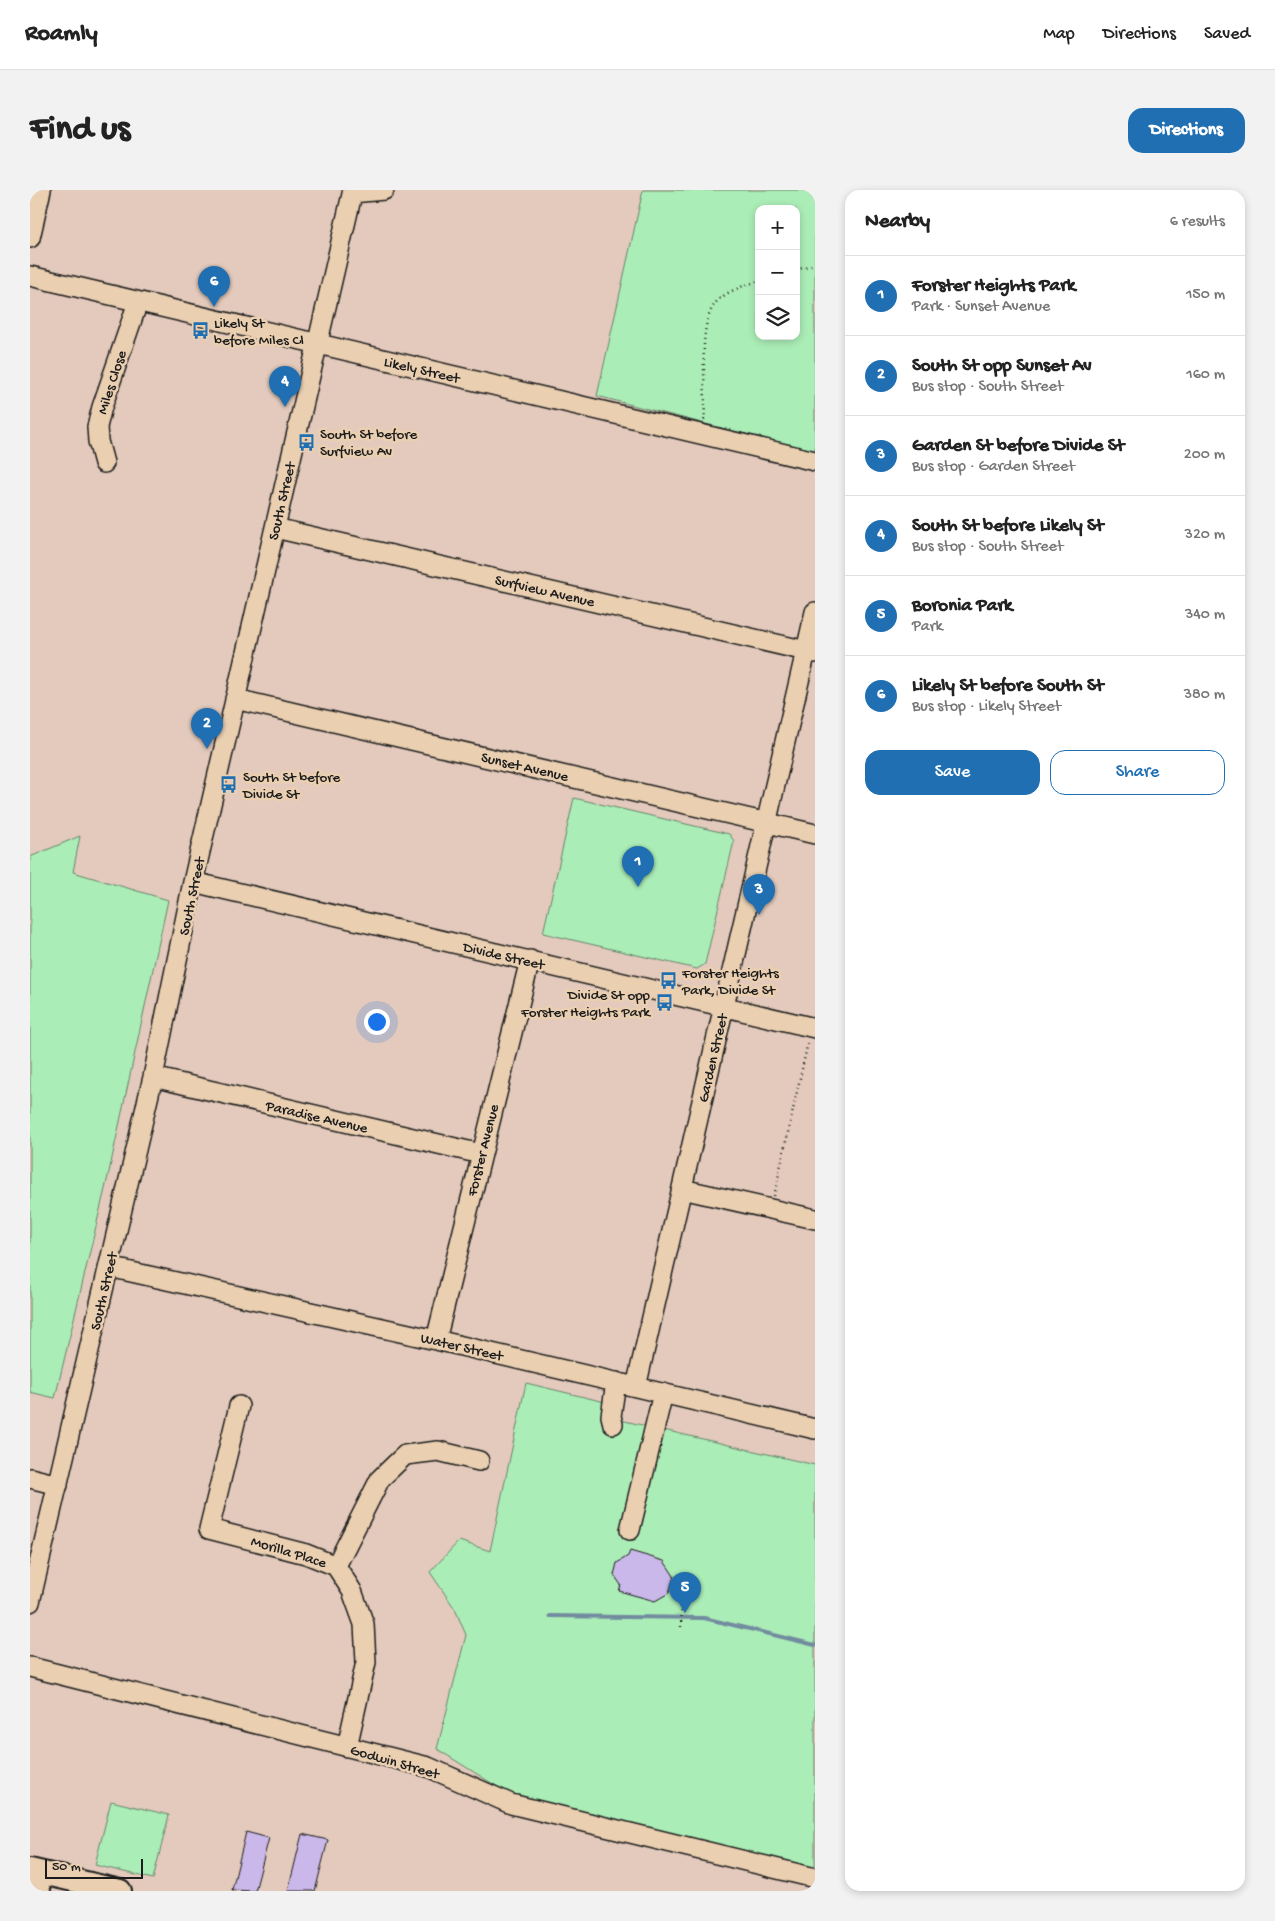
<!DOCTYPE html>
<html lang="en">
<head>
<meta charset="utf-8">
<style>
  body { margin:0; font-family:"Gochi Hand",sans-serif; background:#f2f2f2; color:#222 }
  .controls { position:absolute; right:15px; top:15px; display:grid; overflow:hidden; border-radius:10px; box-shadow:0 2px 8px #0003 }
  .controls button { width:45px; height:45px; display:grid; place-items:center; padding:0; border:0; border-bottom:1px solid #e0e0e0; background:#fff; color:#222; font:25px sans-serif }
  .scale { position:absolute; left:15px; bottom:12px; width:98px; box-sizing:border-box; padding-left:5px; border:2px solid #1c1c1c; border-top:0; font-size:14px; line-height:18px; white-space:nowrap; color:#1c1c1c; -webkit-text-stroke:4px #eacfb1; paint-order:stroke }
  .you { position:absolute; left:346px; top:831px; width:18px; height:18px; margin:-12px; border:4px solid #fff; border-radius:50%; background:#1a73e8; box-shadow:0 0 0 8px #1a73e833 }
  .badge { display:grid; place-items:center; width:32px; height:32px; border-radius:50%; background:#1f6fb2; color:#fff; font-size:16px; font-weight:700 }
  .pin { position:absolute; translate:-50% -41px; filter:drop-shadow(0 1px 2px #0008) }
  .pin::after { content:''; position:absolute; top:26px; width:18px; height:15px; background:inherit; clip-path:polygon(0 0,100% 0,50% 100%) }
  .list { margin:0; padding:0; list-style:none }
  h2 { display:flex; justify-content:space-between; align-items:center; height:65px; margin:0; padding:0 20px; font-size:21px }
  h2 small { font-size:16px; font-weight:400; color:#767676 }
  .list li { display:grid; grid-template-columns:32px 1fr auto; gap:15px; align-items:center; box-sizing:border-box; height:80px; padding:0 20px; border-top:1px solid #e0e0e0 }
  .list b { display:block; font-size:19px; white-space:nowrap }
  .list p { margin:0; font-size:16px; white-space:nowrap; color:#767676 }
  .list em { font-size:16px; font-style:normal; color:#767676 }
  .actions { display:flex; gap:10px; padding:15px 20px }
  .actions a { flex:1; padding:11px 0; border:1px solid #1f6fb2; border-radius:15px; text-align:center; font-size:18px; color:#1f6fb2 }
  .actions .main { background:#1f6fb2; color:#fff }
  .icon { flex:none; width:28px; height:28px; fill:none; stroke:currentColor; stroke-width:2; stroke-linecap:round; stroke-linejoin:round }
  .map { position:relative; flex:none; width:785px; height:1701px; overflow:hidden; border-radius:15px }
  header { display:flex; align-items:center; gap:30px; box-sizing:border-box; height:70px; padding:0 25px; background:#fff; border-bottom:1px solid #e0e0e0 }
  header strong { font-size:24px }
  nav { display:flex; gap:28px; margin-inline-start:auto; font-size:18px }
  .intro { display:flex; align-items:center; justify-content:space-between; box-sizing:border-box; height:120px; padding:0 30px }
  h1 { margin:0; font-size:35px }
  .button { padding:12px 22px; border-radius:15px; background:#1f6fb2; color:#fff; font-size:18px; font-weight:700 }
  main { display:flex; gap:30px; padding:0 30px }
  aside { flex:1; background:#fff; border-radius:15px; box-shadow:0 2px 8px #0003 }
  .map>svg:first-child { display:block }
  .green { fill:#abedb7; stroke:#64846a; fill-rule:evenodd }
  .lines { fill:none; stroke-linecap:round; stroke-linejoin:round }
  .stream { stroke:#728c9f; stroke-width:4 }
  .building { fill:#c9b8e9; stroke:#1c1c1c }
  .minor-casing { stroke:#1c1c1c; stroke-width:22 }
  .major-casing { stroke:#1c1c1c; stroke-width:26 }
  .path { stroke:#1c1c1c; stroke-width:2.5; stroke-dasharray:1 4; stroke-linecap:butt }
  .minor { stroke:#eacfb1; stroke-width:19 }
  .major { stroke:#eacfb1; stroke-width:22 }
  .labels { text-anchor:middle; stroke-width:5; stroke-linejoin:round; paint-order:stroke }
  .poi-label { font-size:15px; fill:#1c1c1c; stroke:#eacfb1; text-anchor:start }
  .street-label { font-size:15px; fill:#1c1c1c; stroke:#eacfb1 }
</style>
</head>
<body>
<header>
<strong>Roamly</strong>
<nav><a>Map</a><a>Directions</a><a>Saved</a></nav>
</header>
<div class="intro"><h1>Find us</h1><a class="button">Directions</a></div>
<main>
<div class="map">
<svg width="785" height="1701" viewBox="0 0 785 1701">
  <rect width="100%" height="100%" fill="#e3cabc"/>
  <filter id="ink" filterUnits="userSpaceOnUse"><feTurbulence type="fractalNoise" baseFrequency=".02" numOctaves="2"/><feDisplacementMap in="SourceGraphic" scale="10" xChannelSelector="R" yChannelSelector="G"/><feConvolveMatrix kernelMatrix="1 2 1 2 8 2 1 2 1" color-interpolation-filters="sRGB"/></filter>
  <g filter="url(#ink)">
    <path class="green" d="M613,0H785V262L567,206ZM729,19H766V146H729Z
      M544,608L699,644L704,651L675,774L667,779L513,743Z
      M50,646L43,682L138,710L79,982L25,1208L0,1202V667Z
      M496,1193L575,1212L573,1226L785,1275V1680L484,1607L407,1559L436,1445L425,1419L400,1382L429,1351L460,1361Z
      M81,1611L139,1625L123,1689L65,1675Z"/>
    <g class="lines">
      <path class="stream" d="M520,1426L674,1428L785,1455"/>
    </g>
    <path class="building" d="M600,1361L634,1371L644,1386L639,1403L625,1411L589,1401L591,1395L584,1385L587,1373L598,1366Z
      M216,1642L239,1648L225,1701L202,1700Z
      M272,1644L298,1650L285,1701H258Z"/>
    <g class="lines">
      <defs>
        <path id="minor" d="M322,3L354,0
          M0,48L11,0
          M0,86L785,271
          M74,273L68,251L67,237L72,217L108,112
          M245,338L785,463
          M205,509L785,644
          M163,692L785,838
          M123,887L451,964
          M652,999L785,1029
          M79,1077L406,1150L785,1239
          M406,1150L500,770
          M606,1197L785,422
          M209,1216L179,1339L276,1364L306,1376L322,1401L334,1434L336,1472L317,1557
          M583,1234L581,1226L586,1192
          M0,1288L28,1295
          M600,1340L633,1203
          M306,1376L350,1289L375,1265L408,1261L449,1271
          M0,1412L123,887L163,692L323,0
          M0,1477L398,1577L481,1614L785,1688"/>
        <path id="major" d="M0,1680L90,1701
          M0,1699L9,1701"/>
      </defs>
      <use href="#minor" class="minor-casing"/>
      <use href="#major" class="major-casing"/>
      <path class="path" d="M766,80L785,74
        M674,230C678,198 666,142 684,115C693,102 715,95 729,91
        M744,1006L778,852
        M651,1437L652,1413"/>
      <use href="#minor" class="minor"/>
      <use href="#major" class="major"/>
    </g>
  </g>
  <defs>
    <symbol id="bus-bare" viewBox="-9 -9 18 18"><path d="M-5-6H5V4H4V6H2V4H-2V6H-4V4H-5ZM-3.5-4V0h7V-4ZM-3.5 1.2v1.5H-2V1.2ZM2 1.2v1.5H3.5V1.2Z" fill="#1f6fb2" stroke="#eacfb1" stroke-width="2.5" paint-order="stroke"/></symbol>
  </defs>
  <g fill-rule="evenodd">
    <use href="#bus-bare" x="158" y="128" width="25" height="25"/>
    <use href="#bus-bare" x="264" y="240" width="25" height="25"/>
    <use href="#bus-bare" x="186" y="582" width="25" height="25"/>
    <use href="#bus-bare" x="626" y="778" width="25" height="25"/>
    <use href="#bus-bare" x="622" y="800" width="25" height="25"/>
  </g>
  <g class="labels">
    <g class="poi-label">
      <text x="184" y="137">Likely St<tspan x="184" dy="17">before Miles Cl</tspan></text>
      <text x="290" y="248">South St before<tspan x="290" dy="17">Surfview Av</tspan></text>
      <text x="213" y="591">South St before<tspan x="213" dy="17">Divide St</tspan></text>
      <text x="652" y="787">Forster Heights<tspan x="652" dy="17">Park, Divide St</tspan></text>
      <text x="620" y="809" text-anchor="end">Divide St opp<tspan x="620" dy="17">Forster Heights Park</tspan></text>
    </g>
    <g class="street-label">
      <text transform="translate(392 179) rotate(13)" y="5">Likely Street</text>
      <text transform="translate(81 192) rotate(-72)" y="5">Miles Close</text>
      <text transform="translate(251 311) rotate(-77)" y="5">South Street</text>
      <text transform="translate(515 400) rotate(13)" y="5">Surfview Avenue</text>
      <text transform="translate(495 576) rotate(13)" y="5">Sunset Avenue</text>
      <text transform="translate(161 706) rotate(-78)" y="5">South Street</text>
      <text transform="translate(474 765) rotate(13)" y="5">Divide Street</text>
      <text transform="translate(682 868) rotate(-77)" y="5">Garden Street</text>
      <text transform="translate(287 926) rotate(13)" y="5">Paradise Avenue</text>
      <text transform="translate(452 960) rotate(-76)" y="5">Forster Avenue</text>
      <text transform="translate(73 1101) rotate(-77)" y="5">South Street</text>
      <text transform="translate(432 1156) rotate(13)" y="5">Water Street</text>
      <text transform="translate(259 1361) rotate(17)" y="5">Morilla Place</text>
      <text transform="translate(365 1571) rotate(16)" y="5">Godwin Street</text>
    </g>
  </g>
</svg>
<div class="controls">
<button>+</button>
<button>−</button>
<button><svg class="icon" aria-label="layers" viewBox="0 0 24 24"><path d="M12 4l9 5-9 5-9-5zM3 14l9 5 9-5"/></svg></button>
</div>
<div class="scale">50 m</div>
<div class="you"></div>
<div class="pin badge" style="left:608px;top:697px">1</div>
<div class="pin badge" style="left:177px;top:559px">2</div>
<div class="pin badge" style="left:729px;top:725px">3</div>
<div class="pin badge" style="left:255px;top:217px">4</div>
<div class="pin badge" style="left:655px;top:1423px">5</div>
<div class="pin badge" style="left:184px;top:117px">6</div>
</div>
<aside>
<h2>Nearby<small>6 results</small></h2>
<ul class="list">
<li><span class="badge">1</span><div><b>Forster Heights Park</b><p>Park · Sunset Avenue</p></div><em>150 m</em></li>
<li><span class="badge">2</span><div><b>South St opp Sunset Av</b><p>Bus stop · South Street</p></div><em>160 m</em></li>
<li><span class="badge">3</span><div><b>Garden St before Divide St</b><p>Bus stop · Garden Street</p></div><em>200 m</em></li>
<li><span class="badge">4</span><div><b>South St before Likely St</b><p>Bus stop · South Street</p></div><em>320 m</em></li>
<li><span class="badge">5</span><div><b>Boronia Park</b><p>Park</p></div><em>340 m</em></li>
<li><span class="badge">6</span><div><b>Likely St before South St</b><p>Bus stop · Likely Street</p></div><em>380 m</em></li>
</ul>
<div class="actions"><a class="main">Save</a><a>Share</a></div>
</aside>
</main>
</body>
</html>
